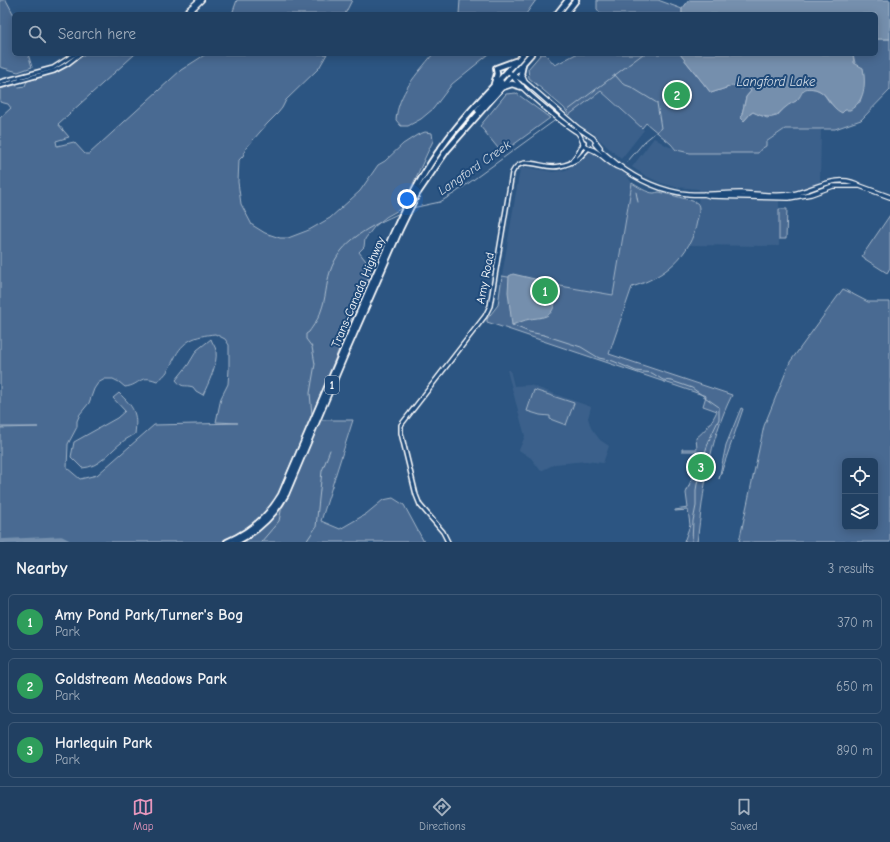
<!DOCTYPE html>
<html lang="en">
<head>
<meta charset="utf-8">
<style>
  body { margin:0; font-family:"Comic Neue",sans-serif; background:#2d4b6b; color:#f1f3f6 }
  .controls { position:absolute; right:12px; bottom:12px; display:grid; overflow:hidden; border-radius:6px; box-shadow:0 2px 10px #0003 }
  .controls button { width:36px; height:36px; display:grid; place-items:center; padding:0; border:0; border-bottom:1px solid #3e5977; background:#214062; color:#f1f3f6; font:20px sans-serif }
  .you { position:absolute; left:407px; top:199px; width:14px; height:14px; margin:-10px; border:3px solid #fff; border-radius:50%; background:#1a73e8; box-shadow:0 0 0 6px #1a73e833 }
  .badge { display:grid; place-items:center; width:26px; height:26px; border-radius:50%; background:#e797bd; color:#fff; font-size:13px; font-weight:700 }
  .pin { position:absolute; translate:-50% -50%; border:2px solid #fff; box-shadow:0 1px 4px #0006 }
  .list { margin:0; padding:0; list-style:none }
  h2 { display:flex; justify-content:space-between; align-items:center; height:52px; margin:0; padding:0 16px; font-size:17px }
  h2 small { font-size:13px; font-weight:400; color:#a2afbe }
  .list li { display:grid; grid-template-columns:26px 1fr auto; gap:12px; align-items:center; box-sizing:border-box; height:56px; margin:0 8px 8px; padding:0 8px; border:1px solid #3e5977; border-radius:6px }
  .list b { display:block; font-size:15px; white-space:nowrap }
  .list p { margin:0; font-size:13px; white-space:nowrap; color:#a2afbe }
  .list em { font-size:13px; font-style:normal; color:#a2afbe }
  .icon { flex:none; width:22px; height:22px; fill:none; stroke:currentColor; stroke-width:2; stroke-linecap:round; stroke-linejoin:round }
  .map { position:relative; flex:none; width:890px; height:542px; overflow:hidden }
  .search { position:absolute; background:#214062; box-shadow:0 2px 10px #0003; left:12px; right:12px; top:12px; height:44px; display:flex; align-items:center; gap:10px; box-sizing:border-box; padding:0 14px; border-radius:6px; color:#a2afbe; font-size:15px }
  .sheet { height:244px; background:#214062 }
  nav { display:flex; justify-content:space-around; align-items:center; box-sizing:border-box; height:56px; border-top:1px solid #3e5977; background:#214062; font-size:11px; color:#a2afbe }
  nav a { display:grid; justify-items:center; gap:2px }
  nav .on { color:#e797bd }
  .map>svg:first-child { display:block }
  .built { fill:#3b618b }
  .green { fill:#486b92; stroke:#a4b5c8; fill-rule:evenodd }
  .water { fill:#748fad; stroke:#acbcce }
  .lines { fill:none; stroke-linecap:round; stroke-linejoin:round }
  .stream { stroke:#acbcce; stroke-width:1 }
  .river { stroke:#748fad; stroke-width:5.5 }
  .minor-casing { stroke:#fff; stroke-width:6 }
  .major-casing { stroke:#fff; stroke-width:6 }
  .highway-casing { stroke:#fff; stroke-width:8 }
  .minor { stroke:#1f4a7a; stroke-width:3 }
  .major { stroke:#1f4a7a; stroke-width:3.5 }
  .highway { stroke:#1f4a7a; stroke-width:4.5 }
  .labels { text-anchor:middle; stroke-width:4; stroke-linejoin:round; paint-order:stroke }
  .shield { fill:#1f4a7a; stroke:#bcc9d7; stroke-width:1 }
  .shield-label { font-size:11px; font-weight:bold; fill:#fff }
  .street-label { font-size:12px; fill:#fff; stroke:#1f4a7a }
  .water-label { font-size:13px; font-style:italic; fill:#d5dde6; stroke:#1f4a7a }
</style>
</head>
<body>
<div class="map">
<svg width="890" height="542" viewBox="0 0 890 542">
  <rect width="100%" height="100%" fill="#2c5582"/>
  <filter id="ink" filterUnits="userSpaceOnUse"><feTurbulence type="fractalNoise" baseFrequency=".025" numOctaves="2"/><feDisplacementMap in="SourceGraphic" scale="8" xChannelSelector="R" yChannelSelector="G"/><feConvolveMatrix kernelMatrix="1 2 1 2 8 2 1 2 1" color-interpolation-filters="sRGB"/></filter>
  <g filter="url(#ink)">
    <path class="built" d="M600,90L644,130L621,159L600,140L594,133L585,129L569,115Z
      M785,129H821L820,183L800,189L779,192V246L688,245L697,223L699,189L676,187L661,183L646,176L632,167L654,138L667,146L690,153H755L764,147L766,143Z
      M592,151L601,153L625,173L632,183L613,295L502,276L520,169L525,167L553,172L566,170L577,162L585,153Z
      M507,370H510L514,386L530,385L591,407L588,418L591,428L600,440L609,446L603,463L586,461L555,464L541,471L531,458L519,450L525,436Z"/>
    <path class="green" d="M0,0H6L14,15V54H28L32,67L18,72L0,67Z
      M237,0H352L345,14H232Z
      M460,0H536L526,14H459Z
      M597,0H658L682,9V14H601L597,9Z
      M876,39H890V90L861,120L835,129H785L766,142V146L761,149L758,153H690L681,151L676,150L671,144L646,123L642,128L601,91L569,115L564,108L529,78L528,69L541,54H545L555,65L576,54H680L711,93L741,83L749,88L751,91L746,97L741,118L744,121L750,114L753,112L767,118L777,116L786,106L797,100L802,91L806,88L816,89L823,93L830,103L843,111L860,102L862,94L853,54H876Z
      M85,54H135L58,124L69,137L56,141L57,146L74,142L85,154H89L181,70L206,54H327L319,68L286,100L282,108L278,113L267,124L246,148L243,156L239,160L238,182L241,204L252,225L265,233L280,238H288L309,230L330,218L360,191L378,165L385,161L403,144L417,135L425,132L432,133L433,141L430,147L402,208L386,217L374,227L365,239L364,247L359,252L372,269L310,420H353L321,521L340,529L366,514L383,500L393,498L404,505L424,542H0V428L38,427H0V118L11,108L8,104L0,102V89L15,85L19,87L25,86L27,81C53,74 63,70 85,54ZM215,334L225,339L229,345V369L228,384L221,398L216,422L238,423L154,425L97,475L80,479L67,468L68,444L77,427V421L80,414L89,403L94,389L98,383L105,379H113L119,382L125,387C141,385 139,374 157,381C167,375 169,368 174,359C183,340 195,336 215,334Z
      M433,54H489L452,84L433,109L421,119L408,126H401L396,120C398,93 417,74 433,54Z
      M516,93L550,118L502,153L480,126L506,94Z
      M632,183C637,186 647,193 654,193C656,193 657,192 659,192C664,193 695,201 697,203C701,207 698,216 697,221C691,256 664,277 632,287L609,354L732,395C708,443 704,490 697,542H684L690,525L688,510L675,511V510L688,508L686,493L694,473L697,451H682V449H697L696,438C706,430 712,422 717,411L703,406L706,396L487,322V319L498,305L502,276L613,295Z
      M779,209H787L786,239H779Z
      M890,215V268L887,273L865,259V258L862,256Z
      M843,289L868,302H890V542H739L764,426L790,362ZM845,461H875V527H845Z
      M211,339C212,343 216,347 216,351C218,364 208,384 203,395L196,391L193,387C184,384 183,389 176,380L188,365L197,350Z
      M534,390L574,403L566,425L550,419V416L540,415L527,411Z
      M119,393C133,407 138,412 135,434C130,437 126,439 121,443C108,453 100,467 82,468L71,457L74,442L117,418L125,411L113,398Z
      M741,408L743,409L719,479L726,445Z"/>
    <path class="water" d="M689,0H890V39H876V14H682V9Z
      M680,54H853L854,63L863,68C866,84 865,101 850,110H845L842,113C829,107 828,92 815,89C800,86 804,94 796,101C793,103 789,104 786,107C779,112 777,118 768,117C763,117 757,114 753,112L750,114L744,121L741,118L746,97L751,91L746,86L741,89V83L711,93Z
      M513,274L543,281L553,287C556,292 556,296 555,302C552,318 544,317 530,319C524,320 518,323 512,325L508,292L509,276Z"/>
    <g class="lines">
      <path class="stream" d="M615,75L623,84L631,87L657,103L661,128L644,142L628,161
        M567,111L643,54
        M636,192L638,202
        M412,208L440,202L455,193L554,121
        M512,325L529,332L544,335L581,347L599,358L613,361L636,371L652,373L663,380L672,381L692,388L719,407V419L710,438L700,467L696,490V506L693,521L692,542
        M281,490L282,484L312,415L310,393L315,364L312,347L306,339V334L309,332C313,326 319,318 321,311C326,298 326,284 330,272C340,240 371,226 400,213
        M261,542L279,521L282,506
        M306,542L316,527L322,471L330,450"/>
      <path class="river" d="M0,542L61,539L67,542"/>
      <defs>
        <path id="minor" d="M183,14L199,0
          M188,14L202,0
          M0,82L53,68L75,54
          M0,86L54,71L67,64L80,54
          M572,161L579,152L584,142
          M448,542L443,532L420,505L416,495L401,433V425L485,316L490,306L512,173C522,152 543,171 560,166C566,165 573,162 578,159C582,156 585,151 589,148"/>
        <path id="major" d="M507,71L524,81L578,128L593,138L600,147
          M512,75C519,88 564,124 577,132C582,136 582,145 586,147C589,149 592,149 595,151C604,156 610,165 620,168
          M595,144C601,152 609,157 617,164C637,180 663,192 689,194C706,195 724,193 741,193C758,194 776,197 793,194C814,190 839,172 860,186L890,197
          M704,194L710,196L789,198L811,194L833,186H859"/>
        <path id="highway" d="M557,14L568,0
          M565,14L576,0
          M523,64L521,74L524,81
          M494,84L497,74L496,68L515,61
          M503,87L512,84L522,87
          M478,110L501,82
          M227,542C251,532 268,517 281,495L393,234C407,203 423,172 444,144C467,111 497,84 523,54
          M236,542C258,531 274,516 286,494L343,359L400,229L417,194L447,150L531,54"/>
      </defs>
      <use href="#minor" class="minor-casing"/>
      <use href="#major" class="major-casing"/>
      <use href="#highway" class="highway-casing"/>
      <use href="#minor" class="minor"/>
      <use href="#major" class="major"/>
      <use href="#highway" class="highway"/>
    </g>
  </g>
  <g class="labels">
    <rect class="shield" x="325" y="376" width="14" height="18" rx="3"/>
    <g class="shield-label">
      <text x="332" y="389">1</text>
    </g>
    <g class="street-label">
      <text transform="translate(485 278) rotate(-79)" y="4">Amy Road</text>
      <text transform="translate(358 292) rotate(-67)" y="4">Trans-Canada Highway</text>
    </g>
    <g class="water-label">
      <text x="776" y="86">Langford Lake</text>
      <text transform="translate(474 167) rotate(-35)" y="5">Langford Creek</text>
    </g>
  </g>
</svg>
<div class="controls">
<button><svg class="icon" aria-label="locate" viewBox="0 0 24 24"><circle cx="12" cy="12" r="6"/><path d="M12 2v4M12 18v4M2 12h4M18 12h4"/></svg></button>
<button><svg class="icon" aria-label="layers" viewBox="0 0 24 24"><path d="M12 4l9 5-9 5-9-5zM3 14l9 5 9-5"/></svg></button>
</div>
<div class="you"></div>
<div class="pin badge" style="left:545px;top:291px;background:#2e9e5b">1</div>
<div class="pin badge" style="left:677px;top:95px;background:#2e9e5b">2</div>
<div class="pin badge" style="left:701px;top:467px;background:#2e9e5b">3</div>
<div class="search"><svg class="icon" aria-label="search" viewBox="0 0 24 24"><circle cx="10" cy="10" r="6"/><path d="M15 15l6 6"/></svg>Search here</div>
</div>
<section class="sheet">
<h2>Nearby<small>3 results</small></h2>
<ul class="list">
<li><span class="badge" style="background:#2e9e5b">1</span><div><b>Amy Pond Park/Turner's Bog</b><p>Park</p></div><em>370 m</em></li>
<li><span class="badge" style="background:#2e9e5b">2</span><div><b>Goldstream Meadows Park</b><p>Park</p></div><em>650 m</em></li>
<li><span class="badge" style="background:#2e9e5b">3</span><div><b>Harlequin Park</b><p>Park</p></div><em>890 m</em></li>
</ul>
</section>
<nav>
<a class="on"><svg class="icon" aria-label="map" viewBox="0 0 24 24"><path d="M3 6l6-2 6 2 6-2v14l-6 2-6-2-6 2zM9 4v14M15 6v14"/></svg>Map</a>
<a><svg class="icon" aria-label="directions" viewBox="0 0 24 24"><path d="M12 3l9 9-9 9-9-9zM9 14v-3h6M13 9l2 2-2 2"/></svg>Directions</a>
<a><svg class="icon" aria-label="saved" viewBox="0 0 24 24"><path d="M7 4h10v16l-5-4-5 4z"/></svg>Saved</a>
</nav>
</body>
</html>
